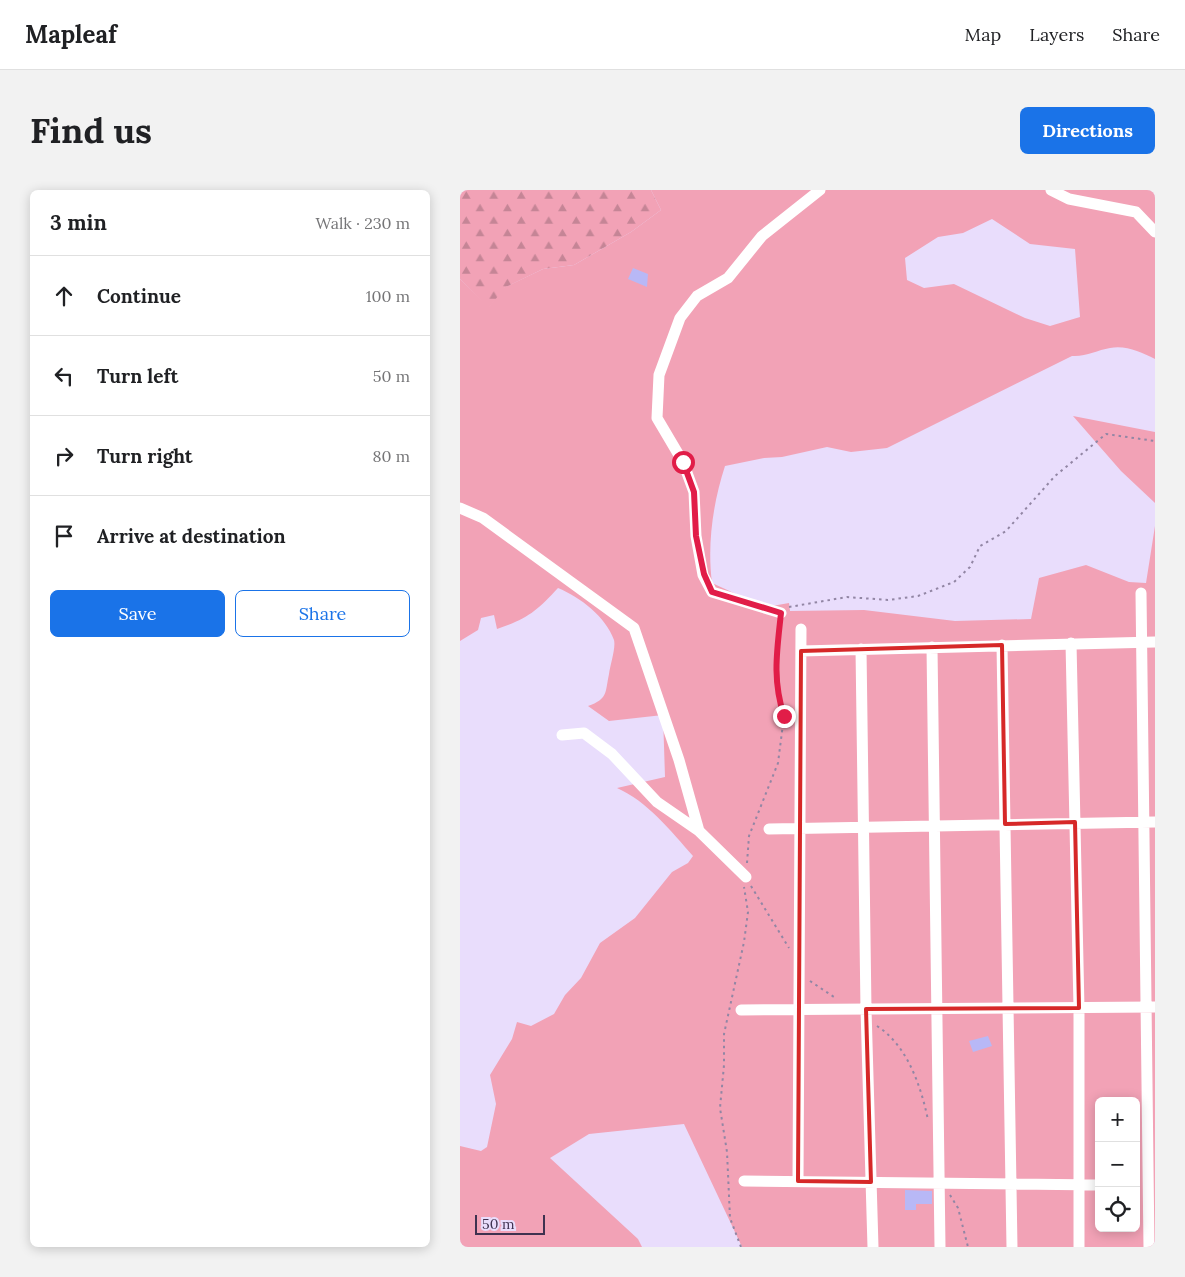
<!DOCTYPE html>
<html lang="en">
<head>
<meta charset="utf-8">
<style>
  body { margin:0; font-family:Lora,serif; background:#f2f2f2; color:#202124 }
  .controls { position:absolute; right:15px; bottom:15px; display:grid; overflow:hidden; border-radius:8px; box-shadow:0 2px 12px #0003 }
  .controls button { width:45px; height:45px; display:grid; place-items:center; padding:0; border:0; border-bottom:1px solid #e0e0e0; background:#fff; color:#202124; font:25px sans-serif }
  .scale { position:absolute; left:15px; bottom:12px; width:70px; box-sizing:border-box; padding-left:5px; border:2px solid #3f3250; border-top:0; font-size:14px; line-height:18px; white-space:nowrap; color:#3f3250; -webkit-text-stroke:4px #e9ddfc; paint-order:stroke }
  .stop { position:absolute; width:15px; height:15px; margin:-11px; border:4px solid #e11d48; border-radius:50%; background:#fff }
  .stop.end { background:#e11d48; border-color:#fff; box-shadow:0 1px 5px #0008 }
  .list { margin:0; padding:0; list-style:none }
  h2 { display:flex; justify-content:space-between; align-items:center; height:65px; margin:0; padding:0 20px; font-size:21px }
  h2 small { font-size:16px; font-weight:400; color:#757577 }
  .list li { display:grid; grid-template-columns:32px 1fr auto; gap:15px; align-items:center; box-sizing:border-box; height:80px; padding:0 20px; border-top:1px solid #e0e0e0 }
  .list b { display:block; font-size:19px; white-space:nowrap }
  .list em { font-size:16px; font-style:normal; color:#757577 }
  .actions { display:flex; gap:10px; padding:15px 20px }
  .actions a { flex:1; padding:11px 0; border:1px solid #1a73e8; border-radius:8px; text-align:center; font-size:18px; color:#1a73e8 }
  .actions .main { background:#1a73e8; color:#fff }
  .icon { flex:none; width:28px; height:28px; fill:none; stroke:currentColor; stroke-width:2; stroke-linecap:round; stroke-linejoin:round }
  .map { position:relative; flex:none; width:695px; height:1057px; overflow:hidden; border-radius:8px }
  header { display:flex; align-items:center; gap:30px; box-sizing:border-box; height:70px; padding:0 25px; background:#fff; border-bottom:1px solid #e0e0e0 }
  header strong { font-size:24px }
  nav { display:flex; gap:28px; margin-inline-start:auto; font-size:18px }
  .intro { display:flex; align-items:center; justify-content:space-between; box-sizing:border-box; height:120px; padding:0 30px }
  h1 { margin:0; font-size:35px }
  .button { padding:12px 22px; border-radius:8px; background:#1a73e8; color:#fff; font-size:18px; font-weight:700 }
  main { display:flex; gap:30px; padding:0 30px }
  aside { flex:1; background:#fff; border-radius:8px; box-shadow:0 2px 12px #0003 }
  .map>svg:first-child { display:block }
  .grass { fill:#f2a2b6; fill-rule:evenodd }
  .forest { fill:url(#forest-firs) }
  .building { fill:#b8b8f6 }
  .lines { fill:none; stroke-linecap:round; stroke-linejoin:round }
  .path { stroke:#9286a4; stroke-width:2; stroke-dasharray:2.5 4; stroke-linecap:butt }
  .minor { stroke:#fff; stroke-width:11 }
  .route { stroke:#e11d48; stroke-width:6 }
  .marked { fill:none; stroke:#d62828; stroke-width:4; stroke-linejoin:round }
</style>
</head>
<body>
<header>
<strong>Mapleaf</strong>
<nav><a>Map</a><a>Layers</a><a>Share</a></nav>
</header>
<div class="intro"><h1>Find us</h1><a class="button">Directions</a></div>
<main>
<aside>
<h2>3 min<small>Walk · 230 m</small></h2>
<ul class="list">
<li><svg class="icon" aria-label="ahead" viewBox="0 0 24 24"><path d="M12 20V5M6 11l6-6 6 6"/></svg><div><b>Continue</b></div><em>100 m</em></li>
<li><svg class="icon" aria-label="left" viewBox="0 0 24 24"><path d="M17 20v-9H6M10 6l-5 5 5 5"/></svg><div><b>Turn left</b></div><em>50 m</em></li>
<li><svg class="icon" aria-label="right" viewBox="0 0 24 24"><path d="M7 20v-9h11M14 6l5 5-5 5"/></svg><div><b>Turn right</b></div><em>80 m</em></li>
<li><svg class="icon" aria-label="arrive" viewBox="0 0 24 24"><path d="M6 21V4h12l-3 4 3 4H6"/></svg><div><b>Arrive at destination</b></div></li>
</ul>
<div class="actions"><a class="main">Save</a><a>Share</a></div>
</aside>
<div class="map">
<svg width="695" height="1057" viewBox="0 0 695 1057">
  <defs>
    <pattern id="forest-firs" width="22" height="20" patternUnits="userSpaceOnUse" patternTransform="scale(1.25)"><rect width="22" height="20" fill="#f2a2b6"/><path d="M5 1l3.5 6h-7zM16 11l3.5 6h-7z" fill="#c58596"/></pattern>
  </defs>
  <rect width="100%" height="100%" fill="#e9ddfc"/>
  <path class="grass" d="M191,0H695V169C681,162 666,155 650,158C637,160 626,167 612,166L427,258L391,262L367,257L322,267L304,268L265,276C253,313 247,354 252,393L289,410L312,416L329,413L330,421L404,420L495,431L571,429L579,388L626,375L669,392L686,393L695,336V1057H282L224,934L129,944L90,968L178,1049L182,1057H0V956L21,961L27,957L36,914L30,885L52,849L57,832L71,836L94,824L105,805L121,788L140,753L175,728L212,682L228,673L233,666C211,641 187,611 157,598L205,587L203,525L149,531L128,516C148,509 145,503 149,484C150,475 156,458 154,450C146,427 120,407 98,398C77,421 67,429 37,439L34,425L21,428L18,440L0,451V89L29,117L43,98L83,79L114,75L171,42L201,20ZM532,29L570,54L615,59L620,127L590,136L565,128L494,94L464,98L447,90L445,68L478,47L503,43ZM639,911H676V1038H639Z
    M613,226L695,242V313L661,281Z"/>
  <path class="forest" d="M0,0H191L201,20L171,42L114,75L83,79L44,98L29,118L0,89Z"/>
  <path class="building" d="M173,78L188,84L187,97L168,89Z
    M528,846L532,856L513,862L509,851Z
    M445,1000L472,1001V1014H456V1020H445Z"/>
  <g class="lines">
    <path class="path" d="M329,417L387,407L428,410L458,406L494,392L510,377L520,356L546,341L595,286L646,244L695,251
      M287,673L289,646L318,573L324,526L317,504L316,474L320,432
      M291,696L329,758
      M350,791L377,809
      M417,836C447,855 461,896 468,930
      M490,1005L498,1018L508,1057
      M281,1057L270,1028L267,962L260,918L264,875V844L284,752L288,722L284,697"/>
    <path class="minor" d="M591,0L609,9L676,22L695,42
      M0,318L23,328L174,438L219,570L239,641L286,687
      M681,403L689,1057
      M321,423L252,402L243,385L236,346L234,302L223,272L197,228L199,185L220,128L237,106L268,88L302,46L360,0
      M611,453L619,818V1057
      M542,455L552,1057
      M472,457L480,1057
      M401,459L406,819L413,1057
      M341,461L695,452
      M102,545L124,543L152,564L197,612L239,641
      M309,639L695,632
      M281,820L695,817
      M284,991L639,995
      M338,991L341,439"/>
  </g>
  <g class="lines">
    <path class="route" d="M223,272L234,302L236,346L244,384L252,402L321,423C317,461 312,489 324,526"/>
  </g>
  <path class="marked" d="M542,455L545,634L615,632L619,818L406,819L411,992L338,991L341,461Z"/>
</svg>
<div class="controls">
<button>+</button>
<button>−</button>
<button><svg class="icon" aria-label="locate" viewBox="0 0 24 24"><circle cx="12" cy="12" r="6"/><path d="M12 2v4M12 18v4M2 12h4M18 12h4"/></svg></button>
</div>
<div class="scale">50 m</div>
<div class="stop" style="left:223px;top:272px"></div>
<div class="stop end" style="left:324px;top:526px"></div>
</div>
</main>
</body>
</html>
